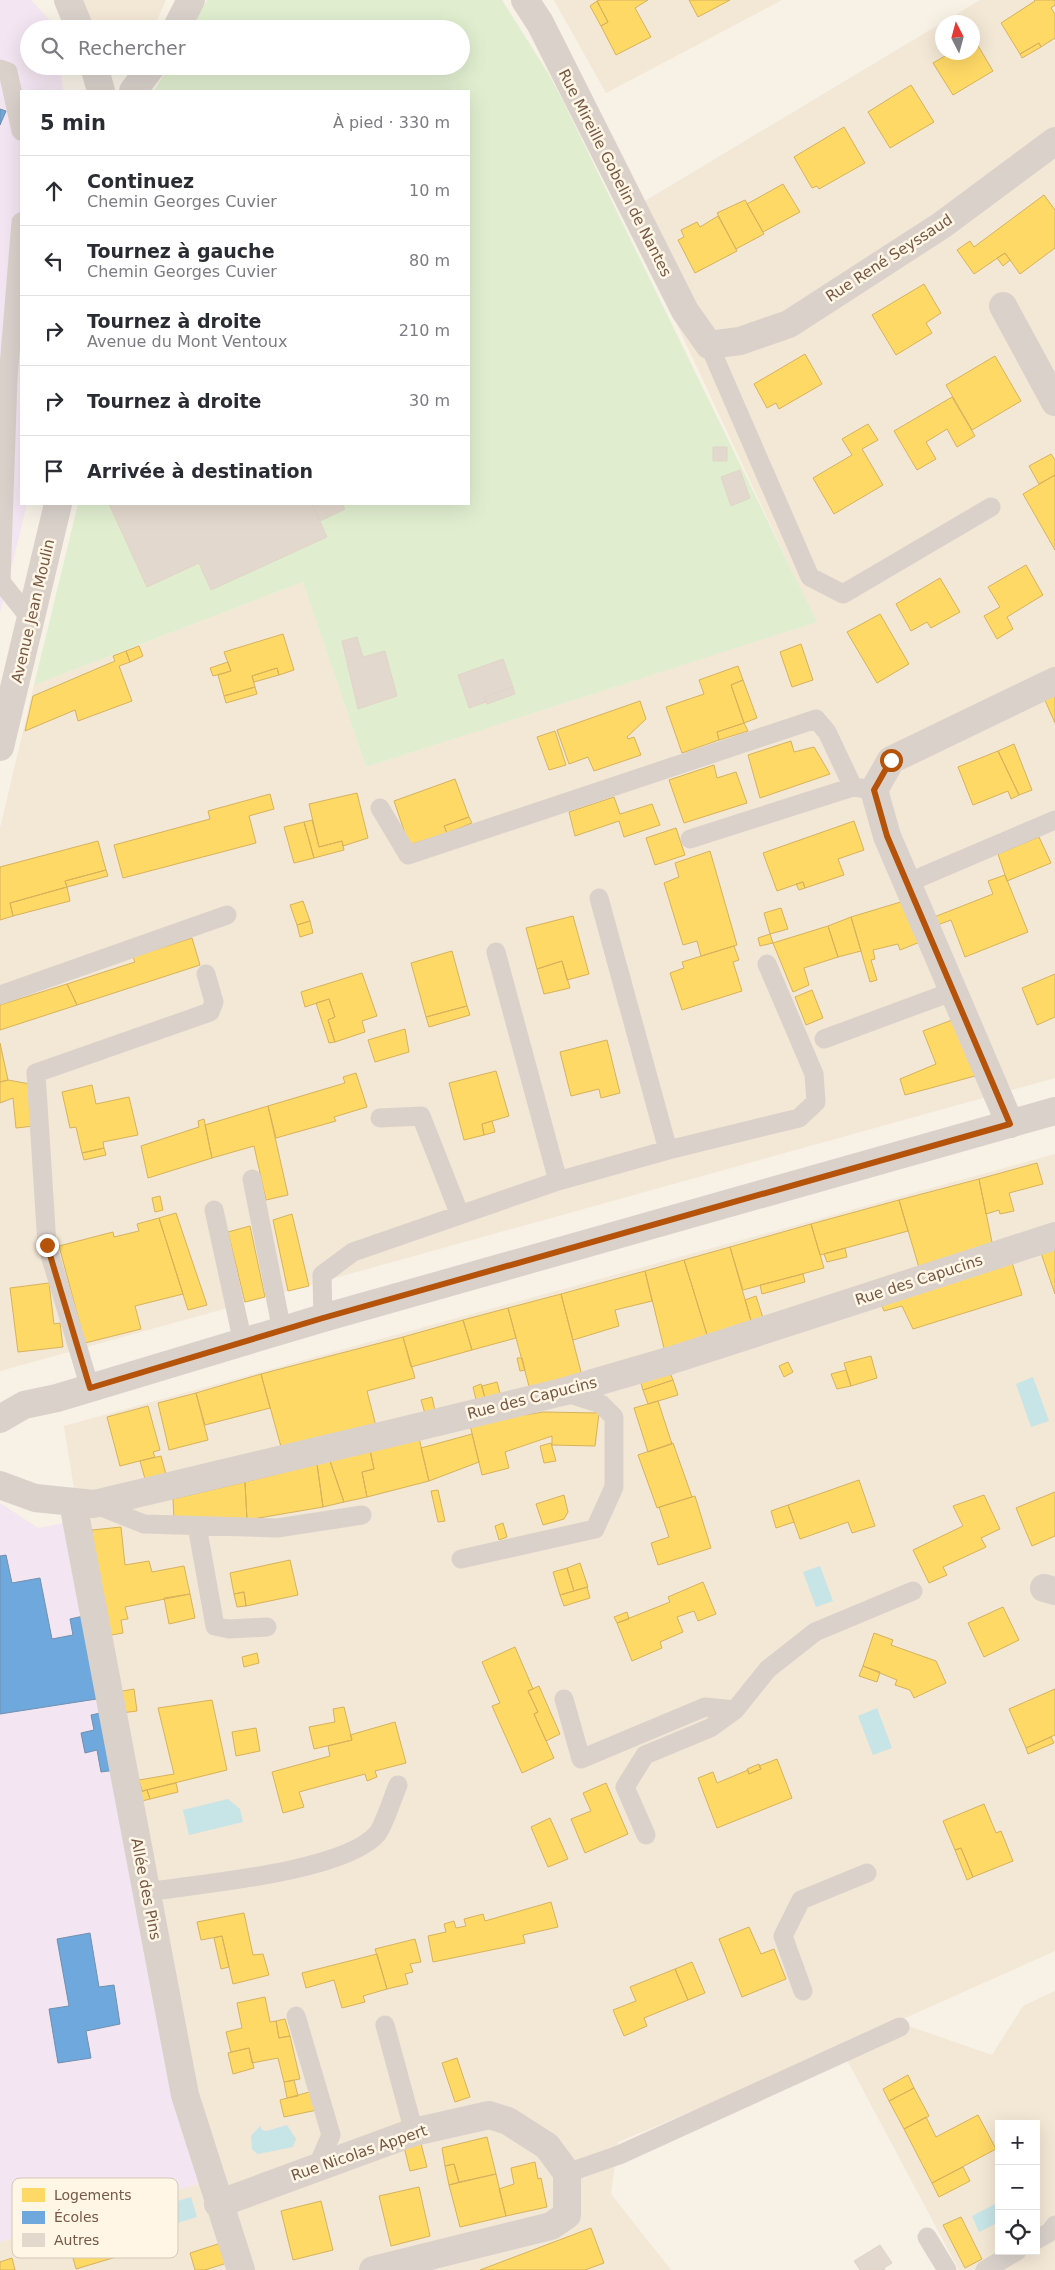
<!DOCTYPE html>
<html lang="fr">
<head>
<meta charset="utf-8">
<style>
  body { margin:0; font-family:"DejaVu Sans",sans-serif; background:#f7f7f7; color:#2b2b33 }
  .controls { position:absolute; right:15px; bottom:15px; display:grid; overflow:hidden; border-radius:0px; box-shadow:0 5px 20px #0002 }
  .controls button { width:45px; height:45px; display:grid; place-items:center; padding:0; border:0; border-bottom:1px solid #e1e1e2; background:#fff; color:#2b2b33; font:25px sans-serif }
  .compass { position:absolute; left:935px; top:15px; width:45px; height:45px; border-radius:50%; background:#fff; box-shadow:0 5px 20px #0002; rotate:354deg }
  .stop { position:absolute; width:15px; height:15px; margin:-11px; border:4px solid #b45309; border-radius:50%; background:#fff }
  .stop.end { background:#b45309; border-color:#fff; box-shadow:0 1px 5px #0008 }
  .list { margin:0; padding:0; list-style:none }
  h2 { display:flex; justify-content:space-between; align-items:center; height:65px; margin:0; padding:0 20px; font-size:21px }
  h2 small { font-size:16px; font-weight:400; color:#7c7c81 }
  .list li { display:grid; grid-template-columns:32px 1fr auto; gap:15px; align-items:center; box-sizing:border-box; height:70px; padding:0 20px; border-top:1px solid #e1e1e2 }
  .list b { display:block; font-size:19px; white-space:nowrap }
  .list p { margin:0; font-size:16px; white-space:nowrap; color:#7c7c81 }
  .list em { font-size:16px; font-style:normal; color:#7c7c81 }
  .icon { flex:none; width:28px; height:28px; fill:none; stroke:currentColor; stroke-width:2; stroke-linecap:round; stroke-linejoin:round }
  .map { position:relative; flex:none; width:1055px; height:2270px; overflow:hidden }
  .search { position:absolute; background:#fff; box-shadow:0 5px 20px #0002; left:20px; top:20px; width:450px; height:55px; display:flex; align-items:center; gap:12px; box-sizing:border-box; padding:0 18px; border-radius:28px; color:#7c7c81; font-size:19px }
  .panel { position:absolute; background:#fff; box-shadow:0 5px 20px #0002; left:20px; top:90px; width:450px; height:415px; border-radius:0px }
  .map>svg:first-child { display:block }
  .residential { fill:#f3e7d5; fill-rule:evenodd }
  .education { fill:#f3e5f1 }
  .green { fill:#e0eecf }
  .water { fill:#c7e4e7 }
  .homes { fill:#ffd966; stroke:#d6b25c }
  .schools { fill:#6fa8dc; stroke:#7190af }
  .building { fill:#e3d8cd; stroke:#e0d4c8 }
  .lines { fill:none; stroke-linecap:round; stroke-linejoin:round }
  .lane { stroke:#dad1cb; stroke-width:19 }
  .street { stroke:#dad1cb; stroke-width:28 }
  .secondary { stroke:#dad1cb; stroke-width:28 }
  .route { stroke:#b45309; stroke-width:6 }
  .labels { text-anchor:middle; stroke-width:5; stroke-linejoin:round; paint-order:stroke }
  .street-label { font-size:15px; fill:#755845; stroke:#fff6e6 }
  .key { fill:#fff6e6; stroke:#d6c7b6; stroke-width:1 }
  .key-label { font-size:14px; fill:#755845 }
</style>
</head>
<body>
<div class="map">
<svg width="1055" height="2270" viewBox="0 0 1055 2270">
  <rect width="100%" height="100%" fill="#f7f1e6"/>
  <path class="residential" d="M76,0H166L153,29H92Z
    M554,0H782L606,93Z
    M980,0H1055V1078L0,1371V828L34,685L303,582L366,767L816,622L625,213ZM942,22H972V52H942Z
    M1055,1154V1951L755,2085L618,2142L611,2194L671,2270H0V2242L198,2184L172,2084L132,1852L64,1426Z
    M1055,1991V2270H959L846,2058L911,2027L992,2055L1023,2006ZM999,2124H1036V2251H999Z"/>
  <path class="education" d="M0,0H31L58,29H29V66H61L63,91H21V504H27L0,613Z
    M0,1503L38,1528L65,1523L172,2084L198,2184L0,2242Z"/>
  <path class="green" d="M207,0H502L548,73L562,99L817,622L366,767L303,582L34,685L78,504H469V91H154L169,66H461V29H191Z"/>
  <path class="water" d="M1033,1377L1049,1421L1031,1427L1016,1384Z
    M820,1566L833,1601L816,1607L803,1572Z
    M877,1708L892,1748L873,1755L858,1716Z
    M228,1799L240,1809L243,1822L189,1835L183,1810Z
    M287,2125L296,2139L293,2147L258,2154L252,2149L251,2136L260,2126L262,2130L266,2131Z
    M191,2197L197,2217L157,2229L151,2209Z
    M999,2202V2222L979,2232L972,2216Z"/>
  <path class="homes" d="M600,0H648L635,8L651,37L616,55L601,26L608,22L597,1Z
    M689,0H730L698,17Z
    M1034,0H1055V5L1051,8L1055,14V38L1041,47L1039,43L1020,54L1001,23L1035,1Z
    M597,1L608,22L601,26L590,6Z
    M974,39L993,71L953,95L933,63L952,52H972V41Z
    M1039,43L1041,47L1022,58L1020,54Z
    M911,85L934,122L890,148L868,112Z
    M844,127L865,163L819,189L817,186L812,188L794,157Z
    M783,184L800,212L763,232L747,204Z
    M1044,195L1055,210V248L1020,274L1005,253L974,274L957,250L970,241L974,247Z
    M745,200L764,234L736,249L717,213Z
    M718,216L737,251L695,273L678,240L684,237L681,230L697,222L700,227Z
    M1005,253L1010,260L1003,266L997,258Z
    M924,284L941,313L926,323L932,333L896,355L872,315Z
    M805,354L822,384L779,409L776,403L767,408L754,384Z
    M995,356L1021,401L972,430L946,385Z
    M952,397L975,436L957,447L947,429L926,442L936,459L917,470L894,431Z
    M868,424L878,440L862,449L883,485L834,514L813,478L852,455L842,439Z
    M1051,454L1055,460V475L1039,484L1029,466Z
    M1055,475V550L1023,494Z
    M1026,565L1043,595L1007,617L1013,629L997,639L984,616L1000,607L988,587Z
    M940,578L960,612L931,628L927,622L911,631L896,604Z
    M880,614L909,664L877,683L847,632Z
    M283,634L294,670L279,675L277,668L252,676L255,687L224,696L218,675L231,671L224,652Z
    M801,644L813,680L792,687L780,652Z
    M139,646L143,656L130,662L126,651Z
    M126,651L130,662L119,666L132,701L78,721L75,710L25,731L33,696L115,661L113,656Z
    M228,662L231,671L213,676L210,668Z
    M738,666L743,680L731,685L744,723L717,732L719,740L682,753L666,707L704,694L699,680Z
    M277,668L279,675L254,682L252,676Z
    M743,680L757,718L744,723L731,685Z
    M255,687L257,694L226,703L224,696Z
    M1055,693V723L1044,698Z
    M640,701L646,719L627,737L628,739L634,737L641,755L594,771L588,757L569,764L557,730Z
    M744,723L748,731L719,740L717,732Z
    M555,731L566,765L549,770L537,737Z
    M791,741L794,752L814,747L830,774L760,798L748,755Z
    M1014,744L1032,790L1019,795L998,751Z
    M998,751L1019,795L1011,799L1008,791L973,805L958,767Z
    M714,765L717,778L736,772L747,803L684,823L669,780Z
    M455,779L469,817L444,826L447,833L409,845L394,801Z
    M357,793L368,838L343,846L342,841L319,847L309,804Z
    M270,794L274,809L249,816L256,843L123,878L114,845L210,819L208,811Z
    M614,797L620,814L652,804L660,825L624,837L619,821L575,836L569,812Z
    M469,817L472,823L447,833L444,826Z
    M312,820L319,847L342,841L344,850L314,858L304,822Z
    M854,821L864,850L838,859L844,875L805,888L803,882L777,891L763,853Z
    M304,822L314,858L294,863L284,827Z
    M676,828L685,855L655,865L646,838Z
    M1039,837L1051,863L1007,881L998,854Z
    M98,841L106,870L65,881L67,887L10,903L13,916L0,920V867Z
    M710,851L737,945L701,956L697,941L683,945L664,883L679,877L675,863Z
    M106,870L108,876L67,887L65,881Z
    M1005,875L1028,932L965,957L951,920L932,927L929,919L993,894L988,881Z
    M803,882L805,888L799,890L796,884Z
    M67,887L70,901L13,916L10,903Z
    M303,901L310,921L297,925L290,905Z
    M904,901L920,942L900,950L898,944L873,950L875,959L871,960L877,980L870,982L851,917Z
    M781,908L788,929L770,934L764,913Z
    M573,916L589,974L567,980L562,961L537,969L526,928Z
    M851,917L861,951L838,957L828,926Z
    M310,921L313,933L300,937L297,925Z
    M828,926L838,957L804,968L809,985L793,992L773,943Z
    M770,934L773,943L760,946L758,938Z
    M192,938L200,965L77,1005L67,984L135,962L133,957Z
    M734,946L739,960L733,962L742,991L682,1010L670,973L684,968L682,962Z
    M452,951L467,1006L426,1017L411,963Z
    M562,961L570,988L544,994L537,969Z
    M362,973L377,1016L362,1021L365,1032L335,1042L328,1020L335,1017L329,999L305,1007L301,992Z
    M1055,974V1017L1037,1025L1022,988Z
    M67,984L77,1005L0,1030V1005Z
    M812,990L823,1018L806,1025L795,997Z
    M329,999L335,1017L328,1020L335,1042L329,1043L316,1003Z
    M467,1006L470,1015L429,1027L426,1017Z
    M952,1020L975,1076L905,1095L900,1079L936,1064L923,1031Z
    M405,1029L409,1052L375,1062L368,1040Z
    M607,1040L620,1093L601,1098L599,1089L571,1096L560,1052Z
    M0,1043L8,1080L0,1082Z
    M496,1071L509,1116L482,1124L484,1135L464,1140L449,1083Z
    M356,1073L367,1107L334,1117L336,1121L276,1138L268,1106L345,1083L343,1077Z
    M8,1080L30,1084L34,1126L16,1128L13,1098L0,1103V1082Z
    M92,1085L96,1104L129,1097L138,1135L103,1142L104,1148L82,1153L76,1127L70,1128L62,1092Z
    M268,1106L288,1195L266,1200L254,1146L212,1158L205,1125Z
    M204,1119L212,1158L148,1178L141,1146L199,1127L198,1121Z
    M492,1121L495,1132L484,1135L482,1124Z
    M104,1148L106,1155L84,1160L82,1153Z
    M1037,1163L1043,1184L1009,1193L1014,1211L1000,1214L999,1210L986,1214L979,1179Z
    M979,1179L993,1247L920,1271L899,1200Z
    M160,1196L163,1210L155,1212L152,1198Z
    M899,1200L908,1231L820,1255L811,1224Z
    M176,1213L207,1305L188,1310L159,1218Z
    M292,1214L309,1286L288,1291L273,1220Z
    M159,1218L183,1294L135,1306L141,1329L85,1343L59,1246L113,1232L114,1237L139,1231L137,1224Z
    M811,1224L824,1268L743,1290L730,1247Z
    M250,1226L265,1297L245,1302L228,1232Z
    M730,1247L752,1324L708,1338L684,1260Z
    M845,1248L847,1257L827,1262L824,1254Z
    M1055,1248V1294L1041,1253Z
    M1011,1259L1022,1295L913,1329L902,1306L884,1311L880,1301Z
    M684,1260L708,1338L665,1352L645,1271Z
    M645,1271L652,1301L615,1310L619,1326L573,1340L561,1294Z
    M803,1274L805,1282L762,1294L760,1285Z
    M49,1283L54,1324L60,1323L63,1347L18,1352L10,1288Z
    M561,1294L582,1376L530,1390L508,1308Z
    M756,1296L764,1321L752,1324L745,1300Z
    M508,1308L516,1338L472,1350L463,1320Z
    M463,1320L472,1350L411,1367L403,1337Z
    M403,1337L415,1378L367,1391L377,1430L283,1454L261,1374Z
    M871,1356L877,1378L851,1386L844,1363Z
    M517,1358H522L525,1370L520,1371Z
    M788,1362L793,1372L784,1377L779,1366Z
    M668,1368L673,1380L643,1390L639,1377Z
    M846,1370L851,1386L837,1389L831,1374Z
    M261,1374L270,1408L205,1425L196,1393Z
    M673,1380L678,1395L648,1404L643,1390Z
    M497,1382L501,1397L486,1402L482,1386Z
    M481,1384L486,1402L477,1404L473,1387Z
    M196,1393L208,1440L169,1450L158,1403Z
    M432,1397L436,1415L426,1417L421,1400Z
    M658,1401L672,1444L648,1452L634,1408Z
    M148,1406L160,1450L153,1452L155,1457L120,1466L107,1417Z
    M523,1410L525,1415L543,1412L599,1413L595,1446L552,1445V1436L505,1452L509,1468L482,1475L470,1425Z
    M472,1434L479,1462L429,1481L421,1448Z
    M419,1438L429,1481L367,1497L362,1472L374,1469L370,1450Z
    M551,1443L556,1461L544,1463L540,1446Z
    M673,1443L692,1497L657,1508L638,1455Z
    M370,1450L374,1469L362,1472L367,1497L344,1502L330,1461Z
    M161,1456L168,1482L147,1486L140,1461Z
    M330,1461L344,1502L323,1507L317,1464Z
    M317,1464L323,1507L247,1520L245,1482Z
    M859,1480L875,1526L852,1533L848,1522L800,1539L788,1505Z
    M245,1482L247,1520L174,1519L173,1499Z
    M438,1490L445,1521L438,1522L431,1491Z
    M1055,1492V1536L1032,1546L1016,1508Z
    M564,1495L568,1512L564,1519L543,1525L536,1504Z
    M984,1495L1000,1529L981,1538L986,1547L943,1567L947,1575L929,1583L913,1550L963,1526L953,1506Z
    M695,1496L711,1548L658,1565L651,1543L669,1537L659,1507Z
    M788,1505L794,1522L776,1528L771,1511Z
    M503,1523L507,1537L499,1540L495,1526Z
    M121,1527L125,1565L149,1561L152,1572L184,1566L190,1594L125,1607L128,1619L121,1620L123,1633L106,1636L96,1573L92,1530Z
    M290,1560L298,1595L246,1606L244,1592L234,1594L230,1573Z
    M580,1563L588,1587L574,1591L567,1568Z
    M567,1568L574,1591L560,1595L553,1572Z
    M703,1582L716,1614L698,1621L694,1611L677,1617L683,1632L660,1642L662,1648L632,1661L617,1623L670,1602L668,1597Z
    M587,1587L590,1598L564,1606L560,1595Z
    M244,1592L246,1606L237,1607L234,1594Z
    M190,1594L195,1618L169,1624L164,1598Z
    M1003,1607L1019,1640L984,1657L968,1623Z
    M627,1612L629,1619L617,1623L614,1617Z
    M874,1633L893,1640L891,1645L936,1661L946,1683L914,1698L910,1690L895,1685L897,1680L863,1666Z
    M515,1647L533,1689L528,1691L538,1712L534,1714L554,1758L522,1773L492,1706L500,1703L482,1662Z
    M257,1653L259,1663L244,1667L242,1657Z
    M863,1666L880,1672L877,1682L859,1676Z
    M539,1686L560,1734L546,1741L534,1714L538,1712L528,1691Z
    M134,1689L137,1711L121,1713L117,1692Z
    M1055,1689V1735L1026,1748L1009,1709Z
    M212,1700L227,1770L142,1791L139,1780L174,1774L158,1708Z
    M344,1707L352,1740L314,1749L309,1727L335,1722L333,1709Z
    M395,1722L406,1763L375,1771L377,1777L367,1781L365,1774L299,1792L304,1807L283,1813L272,1772L330,1756L328,1746L352,1740L350,1735Z
    M256,1728L260,1751L236,1756L232,1732Z
    M1051,1737L1054,1743L1028,1754L1026,1748Z
    M777,1759L792,1798L717,1828L698,1778L713,1772L717,1783L748,1770L749,1774L761,1769L759,1766Z
    M759,1764L761,1769L749,1774L747,1769Z
    M176,1783L178,1792L150,1799L147,1790Z
    M606,1783L628,1834L585,1853L571,1819L591,1811L583,1793Z
    M147,1790L150,1799L138,1802L137,1793Z
    M984,1804L996,1833L1001,1831L1013,1861L973,1877L961,1848L955,1850L943,1821Z
    M550,1818L568,1859L548,1867L531,1827Z
    M961,1848L973,1877L967,1880L955,1850Z
    M551,1902L558,1927L523,1935L525,1943L433,1962L428,1936L446,1932L444,1924L454,1921L456,1928L466,1926L464,1919L483,1914L485,1921Z
    M244,1913L253,1955L263,1954L269,1975L233,1984L222,1936L201,1940L197,1922Z
    M749,1927L761,1954L774,1949L786,1979L742,1997L719,1939Z
    M222,1936L229,1967L221,1969L214,1938Z
    M415,1939L421,1962L410,1964L413,1972L405,1974L408,1984L387,1989L375,1949Z
    M377,1954L387,1989L363,1996L365,2002L342,2008L334,1980L306,1988L302,1973Z
    M692,1962L705,1993L688,2000L675,1969Z
    M675,1969L688,2000L644,2018L647,2026L624,2036L613,2010L636,2001L630,1987Z
    M265,1997L270,2022L276,2021L279,2038L290,2036L300,2079L284,2082L278,2058L252,2063L249,2048L231,2052L226,2032L242,2028L237,2003Z
    M285,2019L290,2036L279,2038L276,2021Z
    M249,2048L254,2068L233,2074L228,2053Z
    M457,2058L470,2097L455,2102L442,2063Z
    M908,2075L914,2088L889,2101L883,2089Z
    M294,2080L298,2096L287,2098L284,2082Z
    M914,2088L929,2116L904,2129L889,2101Z
    M313,2091L317,2110L284,2117L280,2100Z
    M978,2115L996,2149L932,2183L904,2129L926,2117L936,2137Z
    M487,2137L496,2174L459,2182L454,2164L445,2166L442,2148Z
    M420,2140L427,2167L410,2171L404,2147Z
    M535,2162L538,2179L541,2178L547,2207L506,2216L499,2189L514,2184L511,2168Z
    M454,2164L459,2182L449,2185L445,2166Z
    M963,2167L970,2181L939,2197L932,2183Z
    M496,2174L506,2216L460,2227L449,2185Z
    M419,2187L430,2236L391,2246L379,2196Z
    M321,2201L333,2250L293,2260L281,2211Z
    M126,2211L128,2217L114,2221L121,2246L113,2248L116,2257L76,2269L65,2228Z
    M961,2217L982,2259L965,2268L943,2225Z
    M591,2228L604,2263L585,2270H480Z
    M221,2243L227,2263L205,2270H195L190,2253Z
    M12,2258L15,2270H0V2262Z"/>
  <path class="schools" d="M0,109L6,111L0,125Z
    M6,1555L12,1583L40,1578L52,1639L73,1635L70,1619L88,1615L103,1698L0,1714V1556Z
    M105,1712L116,1770L101,1772L97,1750L85,1753L81,1733L94,1730L91,1715Z
    M90,1933L99,1987L114,1985L120,2024L86,2031L91,2058L58,2063L49,2009L69,2006L57,1939Z"/>
  <path class="building" d="M713,447H727V461H713Z
    M740,470L750,498L731,506L721,477Z
    M109,504H312L327,537L211,590L199,563L147,587Z
    M312,504H342L345,509L320,521Z
    M357,637L363,657L385,651L397,696L358,709L342,641Z
    M503,659L513,687L484,697L486,702L469,708L458,675Z
    M513,687L515,694L487,704L484,697Z
    M880,2245L892,2263L884,2268L885,2270H860L854,2261Z"/>
  <g class="lines">
    <path class="lane" d="M0,69L8,72L21,131
      M21,222L8,379L1,582L30,618
      M709,345L810,577L843,594L991,507
      M380,808L408,855L816,719L827,732L853,787L874,790
      M690,839L853,787
      M907,883L1055,820
      M496,952L558,1181
      M0,995L227,915
      M824,1039L954,991
      M380,1118L421,1116L460,1215
      M668,1150L799,1118L816,1102L814,1074L767,964
      M252,1179L282,1331
      M214,1210L243,1343
      M323,1318L322,1275L353,1252L558,1181L668,1150L599,898
      M90,1388L47,1245L36,1073L210,1012L214,1002L206,974
      M94,1504L144,1524L277,1528L362,1515
      M197,1526L215,1626L229,1629L267,1627
      M461,1559L595,1529L614,1487V1417L601,1404L563,1392
      M564,1699L581,1759L705,1707L735,1710L768,1669L815,1632L913,1591
      M646,1835L625,1787L645,1755L710,1728L735,1710
      M146,1892C199,1884 344,1872 377,1834C384,1826 393,1796 398,1785
      M803,1991L783,1936L801,1900L867,1873
      M296,2016L331,2135L317,2167
      M385,2025L414,2132
      M567,2173L619,2155L900,2027
      M927,2237L947,2270
      M1036,2240L1050,2232L1055,2225
      M985,2270L1017,2251"/>
    <path class="street" d="M525,0L540,23L685,311L709,345L740,341L789,324L942,225L1055,141
      M176,29L191,0
      M133,91L152,66
      M1003,306L1055,402
      M1010,1124L887,836L874,790L891,760L1055,681
      M0,1485L35,1498L94,1504L401,1431L562,1392L672,1360L1055,1236
      M73,1503L185,2095L241,2270
      M1044,1588L1055,1591
      M218,2204L414,2132L489,2115L508,2121L547,2146L567,2173V2215L551,2226L373,2270"/>
    <path class="secondary" d="M68,0L80,29
      M94,66L101,91
      M0,747L58,504
      M0,1419L24,1405L57,1398L323,1318L1055,1111"/>
  </g>
  <g class="lines">
    <path class="route" d="M47,1245L90,1388L323,1318L1010,1124L887,836L874,790L891,760"/>
  </g>
  <g class="labels">
    <g class="street-label">
      <text transform="translate(615 173) rotate(63)" y="5">Rue Mireille Gobelin de Nantes</text>
      <text transform="translate(889 258) rotate(-33)" y="5">Rue René Seyssaud</text>
      <text transform="translate(33 611) rotate(-77)" y="5">Avenue Jean Moulin</text>
      <text transform="translate(919 1280) rotate(-18)" y="5">Rue des Capucins</text>
      <text transform="translate(532 1398) rotate(-14)" y="5">Rue des Capucins</text>
      <text transform="translate(146 1889) rotate(79)" y="5">Allée des Pins</text>
      <text transform="translate(359 2153) rotate(-19)" y="5">Rue Nicolas Appert</text>
    </g>
  </g>
  <rect x="12" y="2178" width="166" height="80" rx="8" class="key"/>
  <rect x="22" y="2188" width="23" height="14" fill="#ffd966"/>
  <rect x="22" y="2211" width="23" height="13" fill="#6fa8dc"/>
  <rect x="22" y="2233" width="23" height="14" fill="#e3d8cd"/>
  <g class="key-label">
    <text x="54" y="2200">Logements</text>
    <text x="54" y="2222">Écoles</text>
    <text x="54" y="2245">Autres</text>
  </g>
</svg>
<div class="controls">
<button>+</button>
<button>−</button>
<button><svg class="icon" aria-label="locate" viewBox="0 0 24 24"><circle cx="12" cy="12" r="6"/><path d="M12 2v4M12 18v4M2 12h4M18 12h4"/></svg></button>
</div>
<svg class="compass" viewBox="-18 -18 36 36"><path d="M0-13l5 13h-10z" fill="#e53935"/><path d="M0 13l5-13h-10z" fill="#7c7c81"/></svg>
<div class="stop" style="left:891px;top:760px"></div>
<div class="stop end" style="left:47px;top:1245px"></div>
<div class="search"><svg class="icon" aria-label="search" viewBox="0 0 24 24"><circle cx="10" cy="10" r="6"/><path d="M15 15l6 6"/></svg>Rechercher</div>
<section class="panel">
<h2>5 min<small>À pied · 330 m</small></h2>
<ul class="list">
<li><svg class="icon" aria-label="ahead" viewBox="0 0 24 24"><path d="M12 20V5M6 11l6-6 6 6"/></svg><div><b>Continuez</b><p>Chemin Georges Cuvier</p></div><em>10 m</em></li>
<li><svg class="icon" aria-label="left" viewBox="0 0 24 24"><path d="M17 20v-9H6M10 6l-5 5 5 5"/></svg><div><b>Tournez à gauche</b><p>Chemin Georges Cuvier</p></div><em>80 m</em></li>
<li><svg class="icon" aria-label="right" viewBox="0 0 24 24"><path d="M7 20v-9h11M14 6l5 5-5 5"/></svg><div><b>Tournez à droite</b><p>Avenue du Mont Ventoux</p></div><em>210 m</em></li>
<li><svg class="icon" aria-label="right" viewBox="0 0 24 24"><path d="M7 20v-9h11M14 6l5 5-5 5"/></svg><div><b>Tournez à droite</b></div><em>30 m</em></li>
<li><svg class="icon" aria-label="arrive" viewBox="0 0 24 24"><path d="M6 21V4h12l-3 4 3 4H6"/></svg><div><b>Arrivée à destination</b></div></li>
</ul>
</section>
</div>
</body>
</html>
